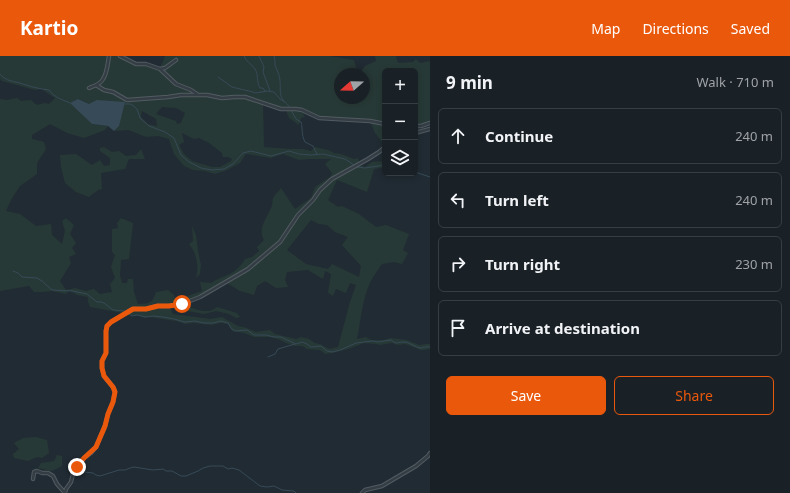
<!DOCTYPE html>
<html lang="en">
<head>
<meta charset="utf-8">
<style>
  body { margin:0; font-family:"Noto Sans",sans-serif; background:#22282e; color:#f1f3f6 }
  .controls { position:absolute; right:12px; top:12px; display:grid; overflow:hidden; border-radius:6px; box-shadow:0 2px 6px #0003 }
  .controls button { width:36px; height:36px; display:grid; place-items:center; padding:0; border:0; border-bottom:1px solid #373e43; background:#192026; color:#f1f3f6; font:20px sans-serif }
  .compass { position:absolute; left:334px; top:12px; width:36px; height:36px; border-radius:50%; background:#192026; box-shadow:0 2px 6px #0003; rotate:250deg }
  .stop { position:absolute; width:12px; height:12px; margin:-9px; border:3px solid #ea580c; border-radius:50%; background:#fff }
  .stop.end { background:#ea580c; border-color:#fff; box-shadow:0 1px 4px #0008 }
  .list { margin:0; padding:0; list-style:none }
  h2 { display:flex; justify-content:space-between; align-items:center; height:52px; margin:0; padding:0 16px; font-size:17px }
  h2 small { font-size:13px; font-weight:400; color:#9fa3a7 }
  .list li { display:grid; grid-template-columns:26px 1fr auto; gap:12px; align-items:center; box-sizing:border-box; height:56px; margin:0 8px 8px; padding:0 8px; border:1px solid #373e43; border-radius:6px }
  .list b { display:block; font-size:15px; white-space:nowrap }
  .list em { font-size:13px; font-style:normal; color:#9fa3a7 }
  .actions { display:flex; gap:8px; padding:12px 16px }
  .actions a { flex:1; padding:9px 0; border:1px solid #ea580c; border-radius:6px; text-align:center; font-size:14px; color:#ea580c }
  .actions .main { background:#ea580c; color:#fff }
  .icon { flex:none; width:22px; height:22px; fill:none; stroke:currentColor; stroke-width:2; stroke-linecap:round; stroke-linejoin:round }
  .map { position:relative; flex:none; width:430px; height:437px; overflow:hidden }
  header { display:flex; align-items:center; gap:24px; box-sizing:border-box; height:56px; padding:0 20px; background:#ea580c; color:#fff }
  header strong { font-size:19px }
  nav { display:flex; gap:22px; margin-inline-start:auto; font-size:14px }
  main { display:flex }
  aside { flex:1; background:#192026 }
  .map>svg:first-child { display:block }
  .green { fill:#273936; fill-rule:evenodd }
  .water { fill:#374a58 }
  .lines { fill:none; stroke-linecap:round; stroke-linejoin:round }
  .stream { stroke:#374a58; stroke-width:1 }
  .minor-casing { stroke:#525b62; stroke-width:4.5 }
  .minor { stroke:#343d44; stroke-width:2.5 }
  .route { stroke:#ea580c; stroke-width:5 }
</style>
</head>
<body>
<header>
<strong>Kartio</strong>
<nav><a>Map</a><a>Directions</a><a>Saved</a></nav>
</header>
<main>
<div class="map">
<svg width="430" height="437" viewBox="0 0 430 437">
  <rect width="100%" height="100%" fill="#212b33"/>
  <path class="green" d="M0,0H108L107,10L102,24L88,30L87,33L96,30L104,35L113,37L127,45L181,39L207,40L222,43L234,41L245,42L263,47L264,91L291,93H303L311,95L315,91L328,94L334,97L341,98L354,103L358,102L359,106L331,122L319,133L312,144L297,158L280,184L271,192L248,211L233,221L201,239L181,246L169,249H158L147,251H133L123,257L90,251L88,246V241L77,239L70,235L65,238L52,235L43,236H34L29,230L0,235V43L7,44L17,42L21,45L31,44L37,49L45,47L49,48L55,42L41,33L35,34L2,25L0,23ZM78,43L89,48L119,70L114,75L129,74L146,81L158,80L169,83L174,98L184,110L193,114L205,115L215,118L225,115L240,107L246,98L271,102L283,98L299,104L308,103H331L325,108L332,117L330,121L315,131L311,142L295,153L281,132C279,135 275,138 273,142C272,145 273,149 271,152C267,162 257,173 264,184L257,191L259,195L252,201L245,203C235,220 225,218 211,227L200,226L202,235L175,244L174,239L168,234L156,236C152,248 150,247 138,248L134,236L133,223H128L127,227H122L120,219L121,204L129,203L133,167L121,162L117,167L118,172L112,173V196L115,199L111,211L115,222L110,228L112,236L100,238L94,233L86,235L75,232L66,234L60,225L71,207L69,201L76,198L72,192L76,187L70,178L74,169L66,162L62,165L65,175L62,188L52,179L51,168L36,170L20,158L6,155L11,144L20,130L37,118V107L46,93L44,86L32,83V79L50,68L67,77L84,82L105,74L108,70L92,68L71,47ZM162,51L176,52L185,57L181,67L177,68L176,65L156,58ZM142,55L156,63L157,70L148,68L141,61ZM182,77L194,83L199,82L209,87L222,97L223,101H228L232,103L231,105L220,111H212L192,105L184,98L179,89L184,86Z
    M109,0H118L135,8L147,9L160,14L176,29L191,35L193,37L179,38L167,41H144L126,43L97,29L104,25Z
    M165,0H330L354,4L358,18H340V42H364V18H359L365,10L376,5L375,0H396L398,7L413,6L416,3L420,7L430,5V66L421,68H415V15H385V67L371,64L319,61L302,52H281L246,40L234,39L222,41L207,38H198L192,33L177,28L162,14L166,13L177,4L176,3L165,11L160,12Z
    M286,54L302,55L305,61L301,62L299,69L289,62Z
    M370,65L385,69V90L375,77Z
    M104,91L112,96L119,95L126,100L136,99L141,93L145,103H129L125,113L101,117L102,133L98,134L89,141L76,136L65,127L61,111L60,99L76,98L92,109L100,104L104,110L110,109V102L100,95V92Z
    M383,105L385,106V111L374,113L367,136L337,124L328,144L338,151L342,150L359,158L376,171L386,169L409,178L403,194L408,197L402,208L394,206L382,208C378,214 373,220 370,227C362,244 361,264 357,283L366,281L371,284H384L390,282L407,284L419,289L426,288H430V293H428L425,294H421L405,288L398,289L392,287L380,289L376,288L364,287L351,292L333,297L325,298L320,294L307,293L302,290H295L286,287L278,283L270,281H254L244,277L232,275L228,268L220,267L212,269L193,267L185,268L176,265L149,261L145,262L137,259H125L133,254L158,250H169L173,258L210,263L222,261L238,270L244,271L256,276L270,274L275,278L296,283L301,281L309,283L315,287L320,288L329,293L338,291L350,246L356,229L350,227L346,237L336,233L333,240L328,237L331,218L325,215L323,223L308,214L287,216L285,224L288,231L276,232L265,225L257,230L254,239L240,235L227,227L249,213L281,186L299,160L314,144L320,134L332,124L359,109L365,111L372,106ZM311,164L319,168L327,169L335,176L348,181L342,189L361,210L359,221L332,208L328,213L306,208L287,194Z
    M192,170L196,179L198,195L201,209L200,218L196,222C199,210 197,198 189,188L193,185Z
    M182,248C193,252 207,260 217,251L237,257L240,261L236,262L229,258L216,255L204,258L182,254L178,249Z
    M36,381L47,384L49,397L42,402L37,401L28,405L14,402L13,398L19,393L14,387L23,382Z
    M57,399L62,400V410L52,415L38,412L41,407L54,405Z"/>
  <path class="water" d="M78,43L89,48L97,44L125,46L119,70L114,75L108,70L92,68L70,47Z"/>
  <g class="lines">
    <path class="stream" d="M244,0C246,6 252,8 255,13C259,19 256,26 260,32H263L265,35
      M259,0L264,11L263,16L270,35
      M274,0C275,3 275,6 275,9C277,15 280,19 280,25C281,38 278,41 289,50
      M0,18C6,26 15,25 23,28C32,31 40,33 49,34C55,42 61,43 70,47
      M218,21L232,31L240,33L249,35L256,37L267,35L274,36L280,43L285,46
      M125,48H131L137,53L140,62L149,70L165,76L174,82L181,99L189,106L201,112L212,114L224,113L233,108L243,97L251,95L271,100L289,95L299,98L311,99L323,98L345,103L354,109
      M291,54L296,63L301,66C303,73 301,78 305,86L313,90L317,98
      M357,111L365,112L385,109
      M415,116L430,121
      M13,215L18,217L22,221L37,222L42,225L52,234L73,235L87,238L97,246H101L104,247L113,254L125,255L132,260L137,259L146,261L153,260L163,261L174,263L185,266L195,265L204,267H213L221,265L228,267L231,272L235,275L247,274L254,279H266L274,281H281L296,288L302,286L307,288L311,291L321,290L327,295L332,296L340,294L356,287L372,285L378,286L391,284C397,289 398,286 404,286C409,286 415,291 420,292C423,292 426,290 430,291
      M268,301L275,298L278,293L295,288
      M78,416H85L93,417L96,419L100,420L119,414H125L130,412L134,411L153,414L163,413L166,415H172L181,420H186L198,415L203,412L210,410H223L228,413L232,412L239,414L260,430L267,431L274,430L282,434L294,435L296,437"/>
    <defs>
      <path id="minor" d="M120,0L136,8H146L160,13L165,12L176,4
        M160,13L176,28L191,34L197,38
        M96,29L104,34L113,36L127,44L168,41L181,39H207L222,42L234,41H245L281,53H296L302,54L319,62L370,65L385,68
        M89,32C94,30 101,28 103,23C107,18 108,6 109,0
        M415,70H421L430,67
        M415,77L430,73
        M33,423L34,416L37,415L42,417H48L53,420L57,428L65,437
        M65,437L66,433L71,426L74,414L84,402L91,397L96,391L105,370L108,358L113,346L115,335L113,331L104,320L102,312V305L106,297V275L107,270L111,266L133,253H146L157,250H169L182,248L200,241L248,213L280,186L298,159L313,144L320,134L332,123L368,103L379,96L385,91
        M362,437L365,434L382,430L416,410L428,400L430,397"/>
    </defs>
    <use href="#minor" class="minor-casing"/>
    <use href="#minor" class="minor"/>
  </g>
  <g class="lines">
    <path class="route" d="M77,411L84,402L96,391L105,370L108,358L113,346L115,336L113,331L104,320L102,312V305L106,297V275L107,270L111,266L133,253H146L158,250H169L182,248"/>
  </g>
</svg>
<div class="controls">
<button>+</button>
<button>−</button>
<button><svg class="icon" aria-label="layers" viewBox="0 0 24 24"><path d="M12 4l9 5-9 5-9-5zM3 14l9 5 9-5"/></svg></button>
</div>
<svg class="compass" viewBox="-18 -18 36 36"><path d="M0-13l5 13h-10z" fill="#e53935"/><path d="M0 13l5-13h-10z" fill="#9fa3a7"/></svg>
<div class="stop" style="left:182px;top:248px"></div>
<div class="stop end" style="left:77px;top:411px"></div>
</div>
<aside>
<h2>9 min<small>Walk · 710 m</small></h2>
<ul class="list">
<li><svg class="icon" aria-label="ahead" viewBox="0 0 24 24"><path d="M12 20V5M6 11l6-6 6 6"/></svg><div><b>Continue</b></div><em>240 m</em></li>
<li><svg class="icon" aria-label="left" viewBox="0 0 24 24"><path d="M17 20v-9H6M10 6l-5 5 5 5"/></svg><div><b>Turn left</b></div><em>240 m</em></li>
<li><svg class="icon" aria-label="right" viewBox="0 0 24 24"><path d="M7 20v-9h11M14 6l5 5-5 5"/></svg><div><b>Turn right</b></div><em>230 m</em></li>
<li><svg class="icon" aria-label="arrive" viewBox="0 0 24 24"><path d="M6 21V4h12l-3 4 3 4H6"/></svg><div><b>Arrive at destination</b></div></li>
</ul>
<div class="actions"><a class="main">Save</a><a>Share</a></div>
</aside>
</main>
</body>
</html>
